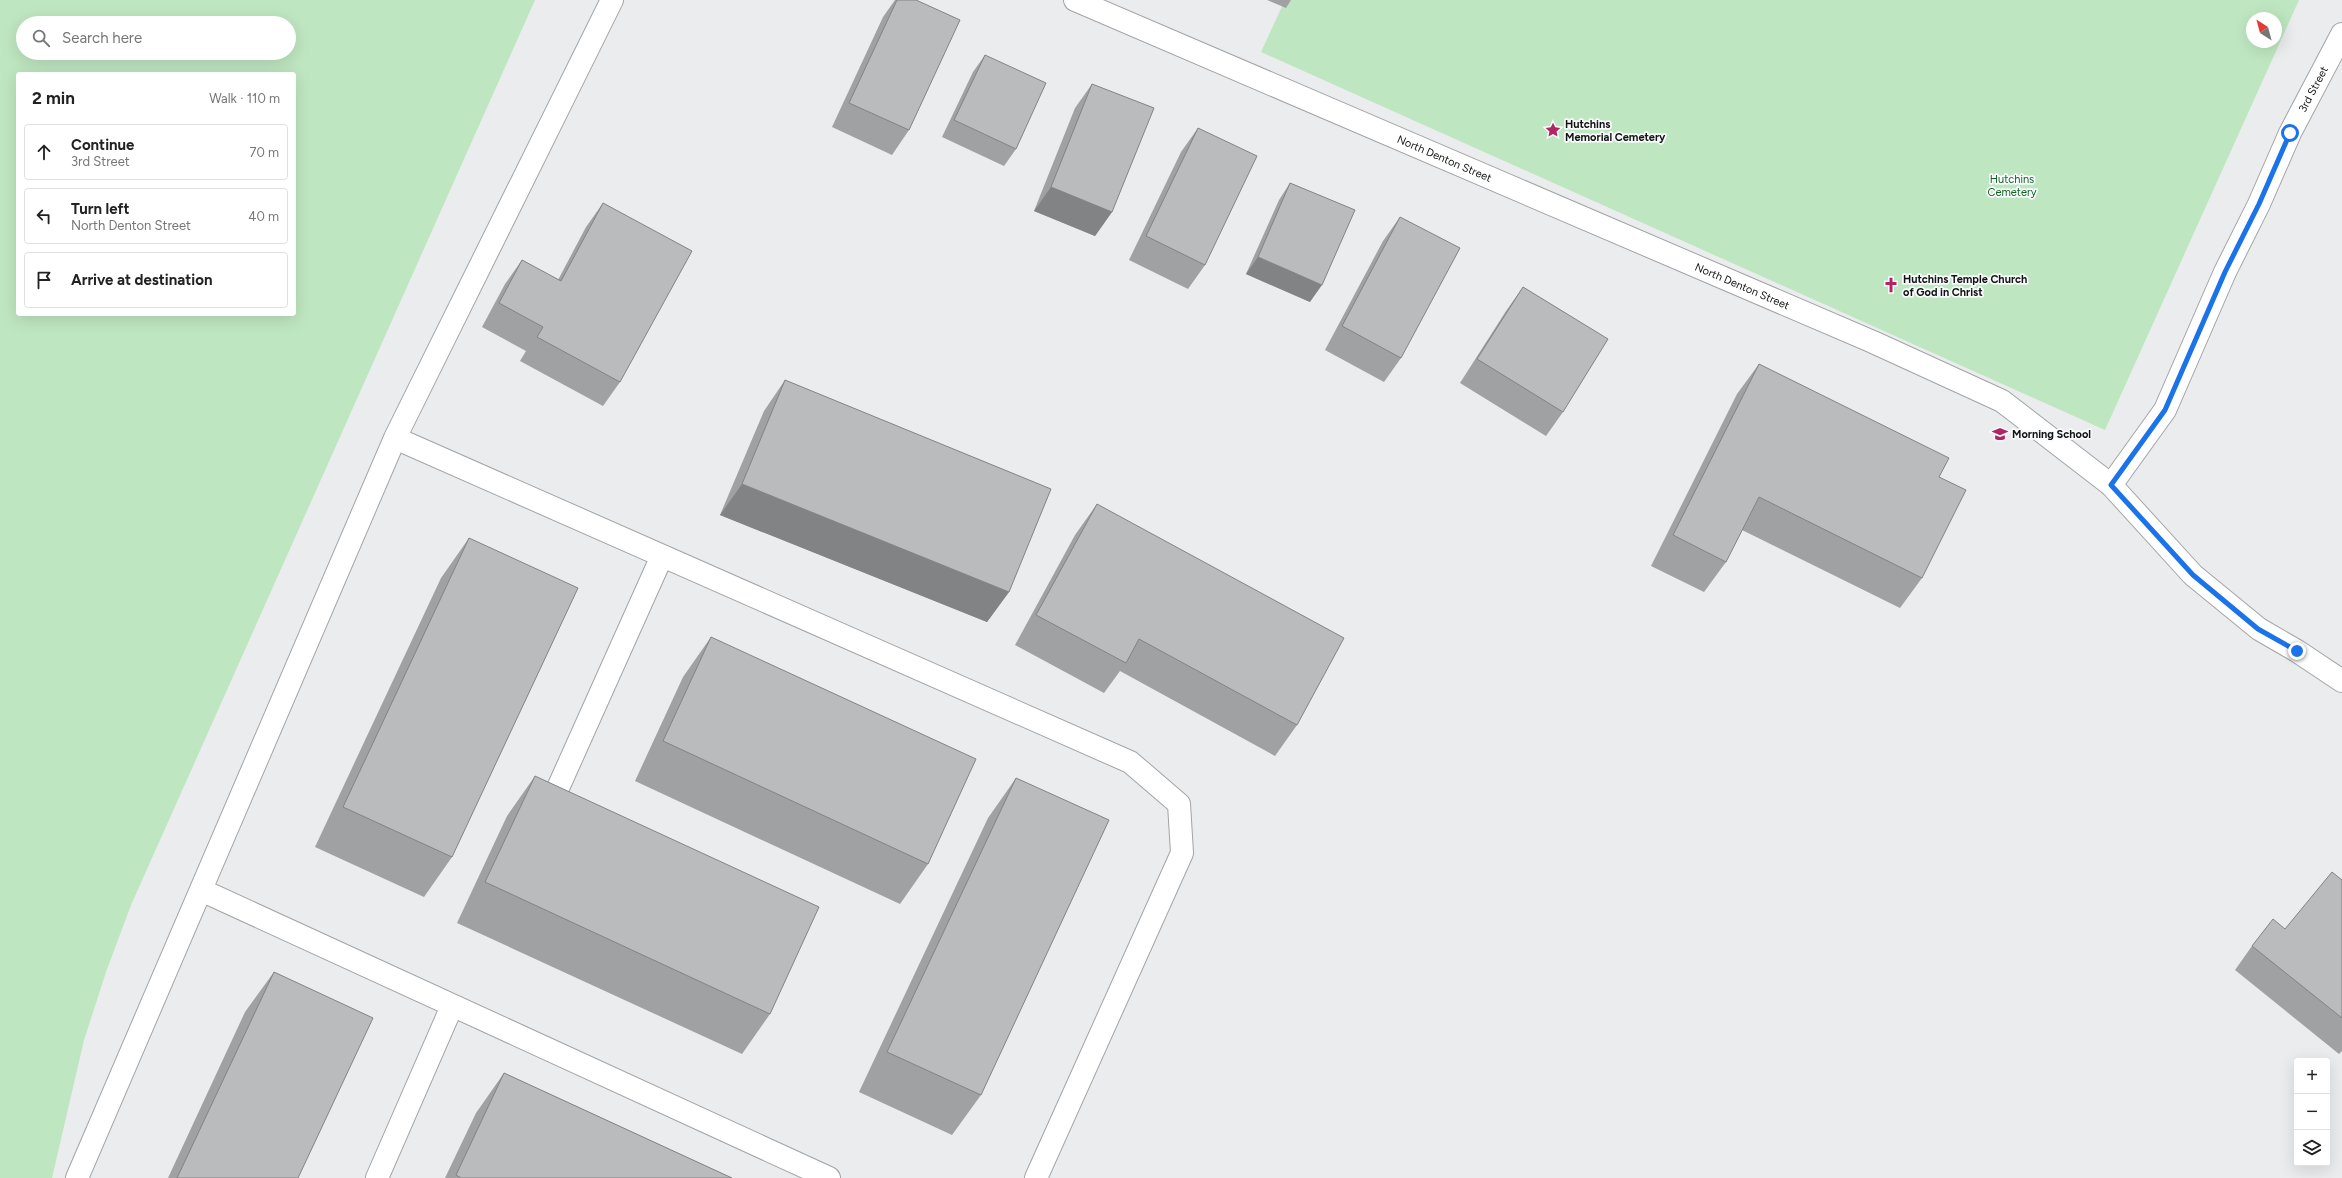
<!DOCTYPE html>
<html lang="en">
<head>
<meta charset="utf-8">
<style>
  body { margin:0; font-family:Figtree,sans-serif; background:#f2f2f2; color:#222 }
  .controls { position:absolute; right:12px; bottom:12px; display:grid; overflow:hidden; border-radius:4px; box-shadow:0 4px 16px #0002 }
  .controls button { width:36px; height:36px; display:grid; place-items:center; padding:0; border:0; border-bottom:1px solid #e0e0e0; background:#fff; color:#222; font:20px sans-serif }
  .compass { position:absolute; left:2246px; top:12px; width:36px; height:36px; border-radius:50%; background:#fff; box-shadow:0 4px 16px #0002; rotate:324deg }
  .stop { position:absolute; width:12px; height:12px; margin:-9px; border:3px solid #1a73e8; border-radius:50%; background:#fff }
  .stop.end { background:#1a73e8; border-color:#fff; box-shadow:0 1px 4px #0008 }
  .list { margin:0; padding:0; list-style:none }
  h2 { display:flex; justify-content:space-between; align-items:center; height:52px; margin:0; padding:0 16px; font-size:17px }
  h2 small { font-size:13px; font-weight:400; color:#767676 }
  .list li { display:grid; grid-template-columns:26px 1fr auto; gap:12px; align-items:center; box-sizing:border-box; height:56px; margin:0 8px 8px; padding:0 8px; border:1px solid #e0e0e0; border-radius:4px }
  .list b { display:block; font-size:15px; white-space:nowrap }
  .list p { margin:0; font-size:13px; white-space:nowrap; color:#767676 }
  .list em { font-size:13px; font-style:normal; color:#767676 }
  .icon { flex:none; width:22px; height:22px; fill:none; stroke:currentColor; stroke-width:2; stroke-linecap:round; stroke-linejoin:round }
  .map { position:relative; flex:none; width:2342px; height:1178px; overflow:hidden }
  .search { position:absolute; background:#fff; box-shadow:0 4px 16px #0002; left:16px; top:16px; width:280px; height:44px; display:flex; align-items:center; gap:10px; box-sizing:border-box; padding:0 14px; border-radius:22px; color:#767676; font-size:15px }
  .panel { position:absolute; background:#fff; box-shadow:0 4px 16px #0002; left:16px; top:72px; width:280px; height:244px; border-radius:4px }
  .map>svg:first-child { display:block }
  .green { fill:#bee6c0; fill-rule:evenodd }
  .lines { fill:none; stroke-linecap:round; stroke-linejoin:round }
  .service-casing { stroke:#a2a4a6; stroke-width:24 }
  .minor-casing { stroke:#a2a4a6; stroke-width:24 }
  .service { stroke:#fff; stroke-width:22 }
  .minor { stroke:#fff; stroke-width:22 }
  .wall { fill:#9fa1a3 }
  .shaded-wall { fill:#828384 }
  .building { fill:#b9bbbd; stroke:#828384 }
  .route { stroke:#1a73e8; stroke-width:5 }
  .labels { text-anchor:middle; stroke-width:3.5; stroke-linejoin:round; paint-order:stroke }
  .street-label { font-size:11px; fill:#121313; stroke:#f8fafc }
  .poi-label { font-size:11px; font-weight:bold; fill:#121313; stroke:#f8fafc; text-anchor:start }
  .park-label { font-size:11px; fill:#116324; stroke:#f8fafc }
</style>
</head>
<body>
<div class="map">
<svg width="2342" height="1178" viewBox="0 0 2342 1178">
  <rect width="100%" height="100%" fill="#eaecee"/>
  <path class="green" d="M0,0H535L131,905L106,972L84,1040L52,1178H0ZM23,23H289V53H23ZM18,74H294V314H18Z
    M1285,0H2299L2105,430L1261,52ZM2252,18H2276V42H2252Z"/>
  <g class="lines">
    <defs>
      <path id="service" d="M395,438L1130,762L1179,804L1182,853L1036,1178
        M558,788L662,556
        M201,890L829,1178
        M77,1178L395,438L612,0
        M377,1178L452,1006"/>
      <g id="minor">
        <path id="s1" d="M1075,0L1873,342L2002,401L2111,485L2193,575L2259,629L2297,651L2342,681"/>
        <path id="s2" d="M2111,485L2165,410L2225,272L2259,204L2290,133L2342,34"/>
      </g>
    </defs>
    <use href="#service" class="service-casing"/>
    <use href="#minor" class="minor-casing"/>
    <use href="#service" class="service"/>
    <use href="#minor" class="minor"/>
  </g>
  <path class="wall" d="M895,0H916L909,130L892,155L832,127L883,17Z
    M1267,0H1291L1286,8Z
    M985,55L1016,149L1004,166L942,137L973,72Z
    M1092,84L1112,212L1095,236L1034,211L1075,108Z
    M1198,128L1205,265L1188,289L1129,260L1181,152Z
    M1290,183L1310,302L1246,274L1279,200Z
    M603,203L620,382L603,406L520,361L526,351L482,327L505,284L522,260L558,280L586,227Z
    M1400,217L1401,358L1384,382L1325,350L1383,241Z
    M1523,287L1563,412L1546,436L1460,383L1506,311Z
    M1759,364L1939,477L1922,578L1900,608L1742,530L1726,562L1704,592L1651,566L1737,394Z
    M785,380L1009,592L987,622L720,515L764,411Z
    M1097,504L1297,725L1275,756L1120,671L1104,693L1015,645L1075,535Z
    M469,538L452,857L424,897L315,847L441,578Z
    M711,637L928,864L900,904L635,781L683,677Z
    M535,776L770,1014L742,1054L457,923L507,816Z
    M1016,778L981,1095L952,1135L859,1092L988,818Z
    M2342,880V1051L2339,1054L2235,970L2252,946L2285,929Z
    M274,972L298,1178H168L245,1012Z
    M504,1073L732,1178H445L476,1113Z"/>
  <path class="shaded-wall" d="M1051,187L1112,212L1095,236L1034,211Z
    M1258,257L1322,285L1310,302L1246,274Z
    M742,484L1009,592L987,622L720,515Z"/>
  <path class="building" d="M897,0H916L960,20L909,130L849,103Z
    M985,55L1046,83L1016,149L954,120Z
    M1092,84L1154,108L1112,212L1051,187Z
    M1198,128L1257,156L1205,265L1146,236Z
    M1290,183L1355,210L1322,285L1258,257Z
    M603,203L692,251L620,382L537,337L543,327L499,303L522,260L561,281Z
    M1400,217L1460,248L1401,358L1342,326Z
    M1523,287L1608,339L1563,412L1477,359Z
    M1759,364L1949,458L1939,477L1966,490L1922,578L1759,497L1726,562L1673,535Z
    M785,380L1051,489L1009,592L742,484Z
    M1097,504L1344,638L1297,725L1139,639L1126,663L1036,615Z
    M469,538L578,588L452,857L343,807Z
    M711,637L976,759L928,864L663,741Z
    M535,776L819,907L770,1014L485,882Z
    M1016,778L1109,820L981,1095L887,1052Z
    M2332,872L2342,880V1018L2252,946L2273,919L2285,929Z
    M274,972L373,1018L298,1178H177Z
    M504,1073L732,1178H461L456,1175Z"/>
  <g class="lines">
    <path class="route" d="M2290,133L2259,204L2225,272L2165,410L2111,485L2193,575L2258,629L2297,651"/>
  </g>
  <defs>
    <symbol id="sight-bare" viewBox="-9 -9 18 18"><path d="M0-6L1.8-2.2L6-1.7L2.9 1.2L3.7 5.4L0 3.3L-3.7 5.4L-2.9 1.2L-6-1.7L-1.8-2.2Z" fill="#b02563" stroke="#f8fafc" stroke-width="2.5" paint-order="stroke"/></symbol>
    <symbol id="church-bare" viewBox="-9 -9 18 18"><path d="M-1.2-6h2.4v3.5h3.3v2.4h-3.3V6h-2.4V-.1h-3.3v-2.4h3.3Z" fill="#b02563" stroke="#f8fafc" stroke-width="2.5" paint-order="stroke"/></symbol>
    <symbol id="school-bare" viewBox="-9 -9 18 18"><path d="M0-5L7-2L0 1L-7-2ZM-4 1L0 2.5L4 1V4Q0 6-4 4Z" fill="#b02563" stroke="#f8fafc" stroke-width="2.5" paint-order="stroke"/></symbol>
  </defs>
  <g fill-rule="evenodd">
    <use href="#sight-bare" x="1542" y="119" width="22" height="22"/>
    <use href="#church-bare" x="1880" y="274" width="22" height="22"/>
    <use href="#school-bare" x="1989" y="423" width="22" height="22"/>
  </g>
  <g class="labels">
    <g class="street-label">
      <text dy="4" stroke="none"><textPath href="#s2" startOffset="446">3rd Street</textPath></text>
      <text dy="4" stroke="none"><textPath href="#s1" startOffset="402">North Denton Street</textPath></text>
      <text dy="4" stroke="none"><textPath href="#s1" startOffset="726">North Denton Street</textPath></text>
    </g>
    <g class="poi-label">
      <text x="1565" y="128">Hutchins<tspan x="1565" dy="13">Memorial Cemetery</tspan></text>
      <text x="1903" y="283">Hutchins Temple Church<tspan x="1903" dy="13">of God in Christ</tspan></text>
      <text x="2012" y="438">Morning School</text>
    </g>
    <g class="park-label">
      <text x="2012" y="183">Hutchins<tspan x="2012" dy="13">Cemetery</tspan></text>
    </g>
  </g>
</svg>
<div class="controls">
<button>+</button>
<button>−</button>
<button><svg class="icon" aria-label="layers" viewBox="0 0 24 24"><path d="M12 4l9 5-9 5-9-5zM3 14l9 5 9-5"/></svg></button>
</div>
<svg class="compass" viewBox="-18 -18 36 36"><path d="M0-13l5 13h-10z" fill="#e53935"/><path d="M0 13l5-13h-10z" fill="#767676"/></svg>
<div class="stop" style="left:2290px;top:133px"></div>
<div class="stop end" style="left:2297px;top:651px"></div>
<div class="search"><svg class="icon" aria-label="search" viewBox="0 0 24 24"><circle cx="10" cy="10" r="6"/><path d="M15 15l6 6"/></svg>Search here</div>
<section class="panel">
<h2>2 min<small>Walk · 110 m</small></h2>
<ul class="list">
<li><svg class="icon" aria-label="ahead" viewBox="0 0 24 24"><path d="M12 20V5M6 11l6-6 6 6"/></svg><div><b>Continue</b><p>3rd Street</p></div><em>70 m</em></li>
<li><svg class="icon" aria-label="left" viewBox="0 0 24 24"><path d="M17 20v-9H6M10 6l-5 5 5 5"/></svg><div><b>Turn left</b><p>North Denton Street</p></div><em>40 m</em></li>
<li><svg class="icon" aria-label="arrive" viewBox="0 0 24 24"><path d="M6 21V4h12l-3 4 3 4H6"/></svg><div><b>Arrive at destination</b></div></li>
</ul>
</section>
</div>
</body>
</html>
